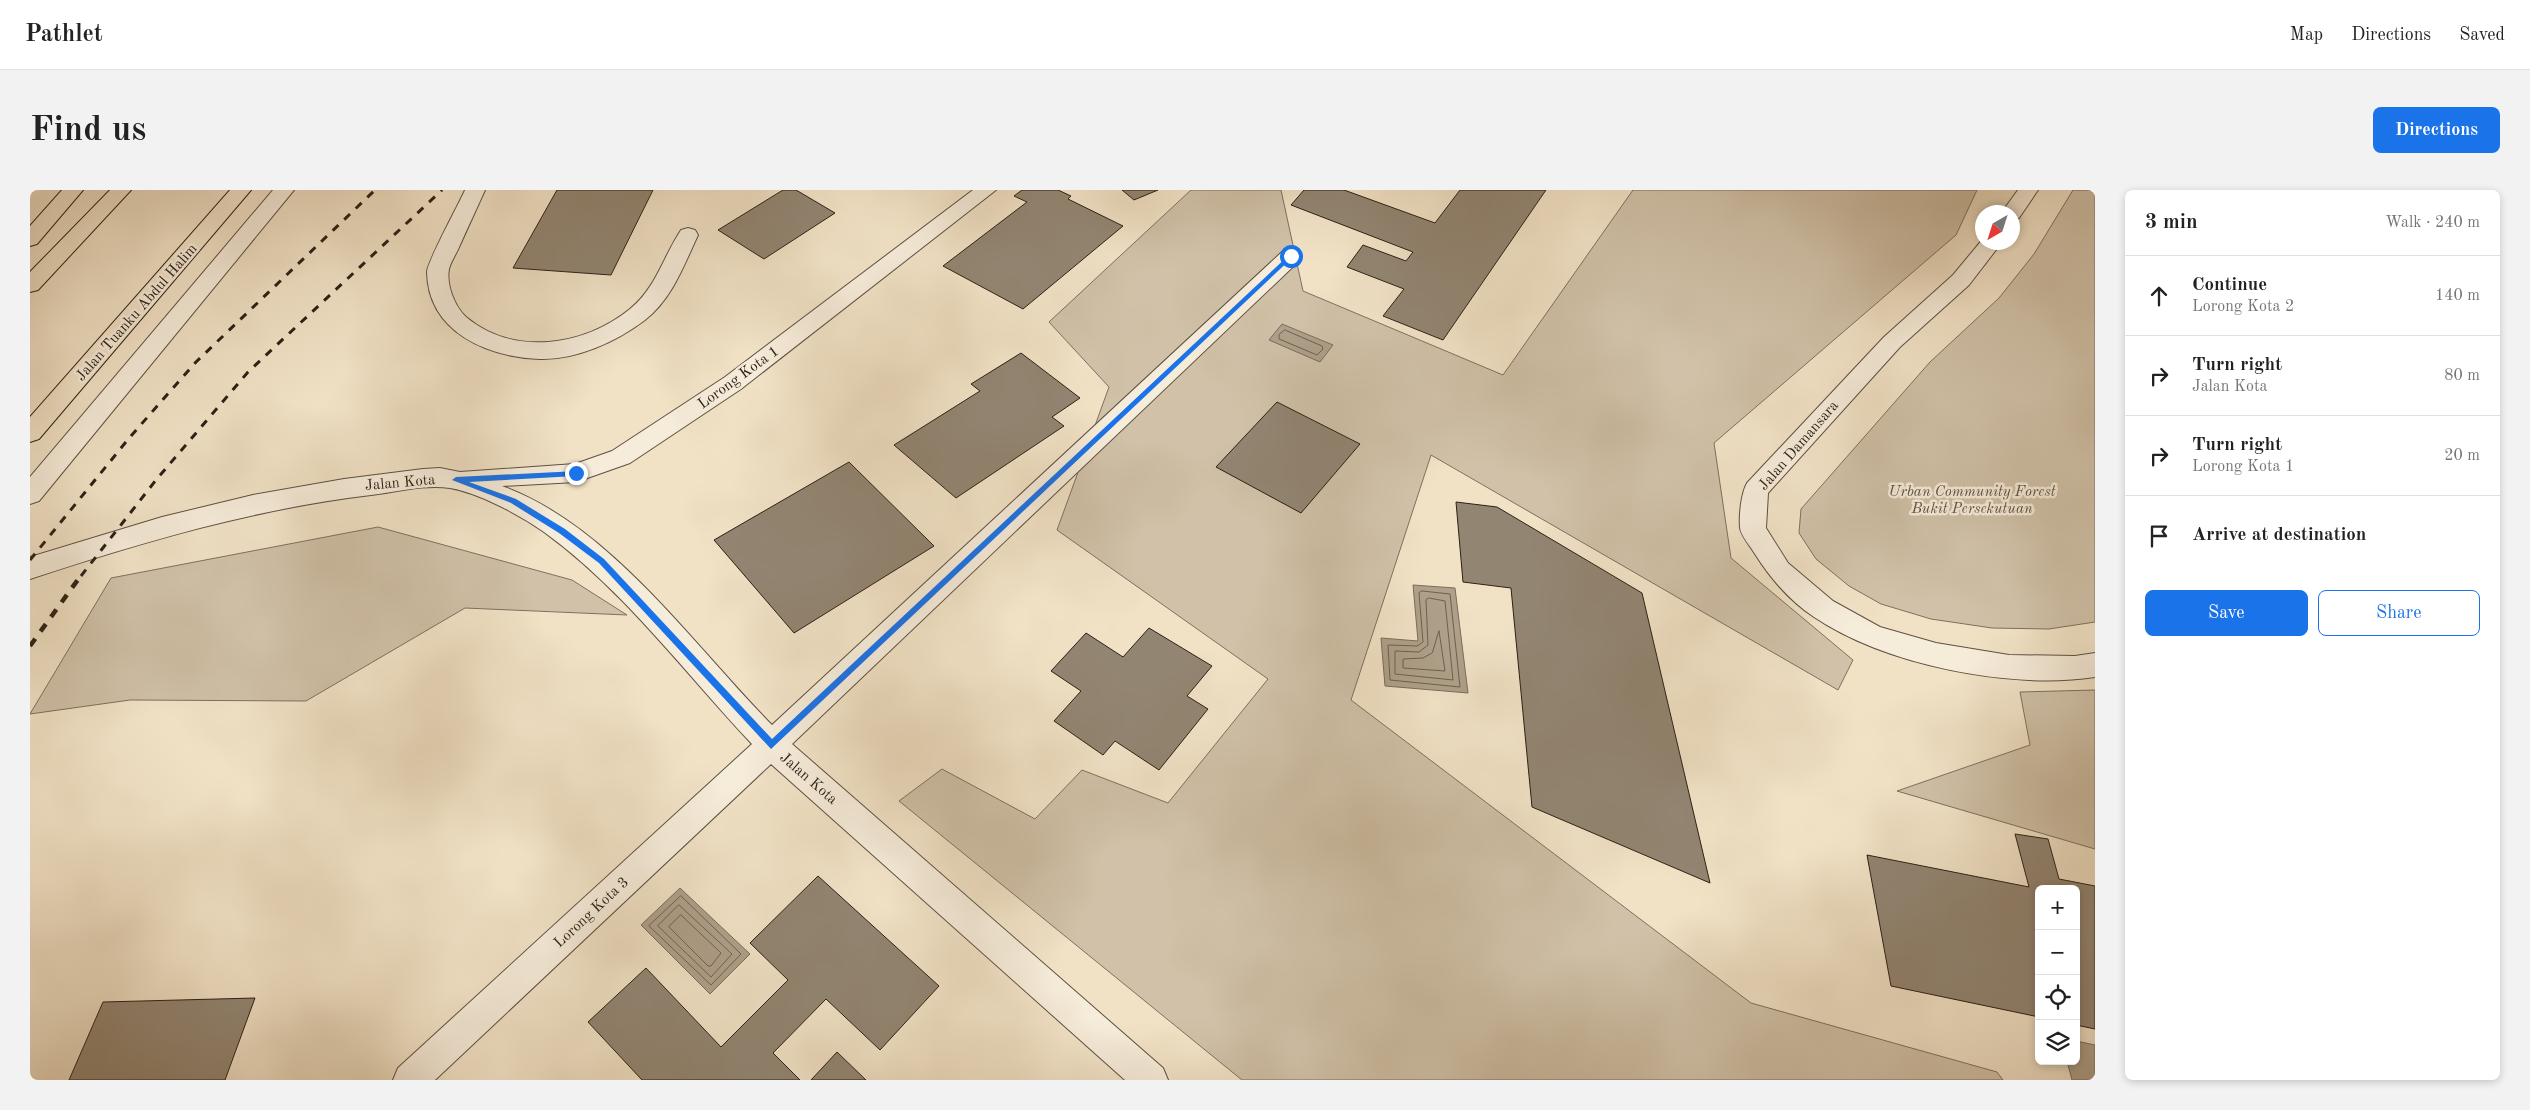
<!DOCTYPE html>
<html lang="en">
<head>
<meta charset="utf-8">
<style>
  body { margin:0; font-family:"Old Standard TT",serif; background:#f2f2f2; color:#222 }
  .controls { position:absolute; right:15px; bottom:15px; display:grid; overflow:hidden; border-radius:8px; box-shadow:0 2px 8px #0003 }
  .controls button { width:45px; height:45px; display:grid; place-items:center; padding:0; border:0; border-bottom:1px solid #e0e0e0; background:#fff; color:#222; font:25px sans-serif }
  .compass { position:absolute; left:1945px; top:15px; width:45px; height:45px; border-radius:50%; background:#fff; box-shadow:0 2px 8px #0003; rotate:219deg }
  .stop { position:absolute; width:15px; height:15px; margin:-11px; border:4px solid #1a73e8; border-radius:50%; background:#fff }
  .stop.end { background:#1a73e8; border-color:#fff; box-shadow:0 1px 5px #0008 }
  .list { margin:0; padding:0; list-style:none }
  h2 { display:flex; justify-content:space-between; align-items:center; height:65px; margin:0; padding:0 20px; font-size:21px }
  h2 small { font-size:16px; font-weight:400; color:#767676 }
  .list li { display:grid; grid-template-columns:32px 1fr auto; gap:15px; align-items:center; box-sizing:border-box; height:80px; padding:0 20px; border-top:1px solid #e0e0e0 }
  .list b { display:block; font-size:19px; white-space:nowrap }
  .list p { margin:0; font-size:16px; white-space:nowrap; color:#767676 }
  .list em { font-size:16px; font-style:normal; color:#767676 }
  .actions { display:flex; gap:10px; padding:15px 20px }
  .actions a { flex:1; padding:11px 0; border:1px solid #1a73e8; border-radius:8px; text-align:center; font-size:18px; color:#1a73e8 }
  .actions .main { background:#1a73e8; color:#fff }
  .icon { flex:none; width:28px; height:28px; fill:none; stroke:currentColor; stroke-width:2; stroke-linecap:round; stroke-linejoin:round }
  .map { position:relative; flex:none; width:2065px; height:890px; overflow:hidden; border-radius:8px }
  header { display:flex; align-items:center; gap:30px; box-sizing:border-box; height:70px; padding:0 25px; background:#fff; border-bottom:1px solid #e0e0e0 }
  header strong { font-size:24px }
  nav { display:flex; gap:28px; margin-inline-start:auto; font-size:18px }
  .intro { display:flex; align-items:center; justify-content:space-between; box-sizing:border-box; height:120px; padding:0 30px }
  h1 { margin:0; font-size:35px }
  .button { padding:12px 22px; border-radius:8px; background:#1a73e8; color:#fff; font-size:18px; font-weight:700 }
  main { display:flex; gap:30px; padding:0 30px }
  aside { flex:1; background:#fff; border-radius:8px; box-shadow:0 2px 8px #0003 }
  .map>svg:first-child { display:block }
  .green { fill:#d0c1a8; stroke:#7e705f }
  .water { fill:#aea08a; stroke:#7a6d5c }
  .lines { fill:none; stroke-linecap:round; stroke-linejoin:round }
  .shore { stroke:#6d6050; stroke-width:1 }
  .building { fill:#928572; stroke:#2c2016 }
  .minor-casing { stroke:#5d5042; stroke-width:2 }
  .major-casing { stroke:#2c2016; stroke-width:2 }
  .minor { fill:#f6ecda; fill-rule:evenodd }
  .major { fill:#f1e2c6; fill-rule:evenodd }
  .rail-far1 { stroke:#2c2016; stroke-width:3; stroke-dasharray:8 8; stroke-linecap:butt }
  .rail { stroke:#2c2016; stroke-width:4.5; stroke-dasharray:9 9; stroke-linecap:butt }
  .route { fill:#1a73e8 }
  .labels { text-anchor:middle; stroke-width:5; stroke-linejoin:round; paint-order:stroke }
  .street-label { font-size:15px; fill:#2c2016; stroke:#f6ecda }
  .park-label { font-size:15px; font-style:italic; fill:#5d5042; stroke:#f6ecda }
</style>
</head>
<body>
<header>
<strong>Pathlet</strong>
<nav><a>Map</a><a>Directions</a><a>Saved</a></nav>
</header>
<div class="intro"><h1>Find us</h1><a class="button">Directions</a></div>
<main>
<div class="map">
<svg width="2065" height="890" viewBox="0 0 2065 890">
  <rect width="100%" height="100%" fill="#f1e2c6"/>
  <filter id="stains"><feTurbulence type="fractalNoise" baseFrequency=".004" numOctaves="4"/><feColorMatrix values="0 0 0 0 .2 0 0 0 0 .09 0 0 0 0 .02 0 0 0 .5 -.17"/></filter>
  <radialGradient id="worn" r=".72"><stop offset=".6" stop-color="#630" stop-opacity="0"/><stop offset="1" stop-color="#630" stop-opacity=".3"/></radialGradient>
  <path class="green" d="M1161,0H1251L1273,101L1473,185L1603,0H1947L1926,45L1684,253L1701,368L1823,470L1808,500L1401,265L1321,510L1721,813L1967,882L1973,890H1212L869,611L912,579L1005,629L1052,580L1138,613L1238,489L1027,340L1079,197L1019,132Z
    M2043,0H2065V432L2019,439L1962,438L1901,429L1851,414L1819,396L1786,369L1769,343L1771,319L1900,172L1969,108L2004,64Z
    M348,337L542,390L597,425L435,418L276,511L100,510L0,524L81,388Z
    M2065,500V659L1867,601L2000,555L1990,502Z"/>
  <path class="water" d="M1252,134L1303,155L1290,172L1239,150Z
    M1383,395L1425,398L1438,503L1355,496L1351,448L1388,451Z
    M650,698L720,764L680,804L611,735Z
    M2046,851L2065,855V890H2042L2037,871H2046Z"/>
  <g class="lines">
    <path class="shore" d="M1255,140L1292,156L1293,159L1287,165L1249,149V145Z
      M1392,401L1420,404L1430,497L1360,490L1358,455L1387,456L1393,452L1389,403Z
      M1399,408L1415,411L1423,490L1365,484V461L1389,462L1398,455L1396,410Z
      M1409,441L1415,481L1373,478V469L1393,468L1402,463Z
      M651,706L711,764L681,795L619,736Z
      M649,715L702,764L681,787L628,736Z
      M651,725L691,763L681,776H678L639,737Z"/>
  </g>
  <path class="building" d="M527,0H623L581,85L483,78Z
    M753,0H766L805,23L734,69L688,40Z
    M992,0H1028L1041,6L1038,9L1093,36L993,119L913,76L997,12L984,6Z
    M1092,0H1128L1104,10Z
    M1274,0H1314L1405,33L1430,0H1516L1413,150L1353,126L1374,99L1317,77L1333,55L1376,71L1383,62L1261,15Z
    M991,163L1050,208L1022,227L1034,236L926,308L864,255L950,201L941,194Z
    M1247,212L1330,254L1271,323L1186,277Z
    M819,272L904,356L764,443L684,350Z
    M1426,312L1467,317L1612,403L1680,693L1502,617L1481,398L1433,392Z
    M1119,438L1182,476L1157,506L1178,519L1129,580L1085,551L1073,565L1024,531L1051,501L1021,481L1056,443L1093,467Z
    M1985,644L2018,649L2029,689L2065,696V839L2046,835V699H2009V827L1861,796L1837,665L1999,697Z
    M788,686L909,796L850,860L796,809L743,863L770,890H612L558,832L616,778L691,857L758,790L720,753Z
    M225,808L195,890H39L73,812Z
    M807,862L836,890H781Z"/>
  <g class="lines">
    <defs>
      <path id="minor" d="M243,0H264L9,311L0,314V287Z
        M435,0H455C447,18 438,37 430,55C427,63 421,71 419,79C416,95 425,117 436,127C484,167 554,156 600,119C626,98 633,67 651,40L658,38L665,40L668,45C654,75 642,109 615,130C586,152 546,170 510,169C457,167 398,142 397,82C397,72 429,14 435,0Z
        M943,0H966L711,199L600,273L546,292L472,296C580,335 663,455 742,535L1253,61L1261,59L1269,61L1272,66L1269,71L762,554L1133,878L1138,890H1095L741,574L405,890H363L368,878L722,554C654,482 595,401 514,342C490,325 449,303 420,298C395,294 366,302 341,305C224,319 112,352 0,389V367L132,327L223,305L314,289L393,279L410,278L430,282L545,274L582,261L695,187Z
        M1988,0H2008L1989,28L1982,29V22H1972Z
        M1952,50V52H1972L1939,95L1870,157L1738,303L1736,338L1758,373L1803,411L1850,437L1906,453L1979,465L2045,466L2065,463V487C1981,500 1855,475 1784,427C1760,411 1740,388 1725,364C1721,357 1711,346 1710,338C1709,325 1711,304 1717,293L1854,147L1923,85Z"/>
      <path id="major" d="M32,0H53L7,54L0,56V36Z
        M80,0H101L8,100L0,102V82Z
        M200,0H221L9,249L0,252V227Z"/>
    </defs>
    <use href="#minor" class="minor-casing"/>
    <use href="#major" class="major-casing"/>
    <use href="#minor" class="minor"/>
    <use href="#major" class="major"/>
    <path class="rail-far1" d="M0,370L100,247L166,172L345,0
      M51,386L126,290L218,182L412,0"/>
    <path class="rail" d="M0,456L52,384"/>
  </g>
  <path class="route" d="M1259,65L1264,66L741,559L569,373L529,343L481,313L422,290L426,287L548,281L549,283L546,286L439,292L486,309L535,339L574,369L742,549Z"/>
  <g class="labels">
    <g class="street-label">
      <text transform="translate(106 122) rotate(-49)" y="5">Jalan Tuanku Abdul Halim</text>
      <text transform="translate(708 187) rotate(-36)" y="5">Lorong Kota 1</text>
      <text transform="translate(1768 255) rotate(-49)" y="5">Jalan Damansara</text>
      <text transform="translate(370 292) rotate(-5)" y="5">Jalan Kota</text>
      <text transform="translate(779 588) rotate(41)" y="5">Jalan Kota</text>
      <text transform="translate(561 722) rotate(-43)" y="5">Lorong Kota 3</text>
    </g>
    <g class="park-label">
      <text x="1942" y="306">Urban Community Forest<tspan x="1942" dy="17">Bukit Persekutuan</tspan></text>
    </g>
  </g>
  <rect width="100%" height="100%" filter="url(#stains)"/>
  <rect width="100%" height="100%" fill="url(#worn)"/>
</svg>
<div class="controls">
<button>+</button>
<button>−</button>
<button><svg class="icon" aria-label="locate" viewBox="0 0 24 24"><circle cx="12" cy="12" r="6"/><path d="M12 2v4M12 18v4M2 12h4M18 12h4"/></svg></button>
<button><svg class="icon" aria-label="layers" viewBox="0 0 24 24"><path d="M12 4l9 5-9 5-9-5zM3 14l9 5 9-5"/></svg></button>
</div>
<svg class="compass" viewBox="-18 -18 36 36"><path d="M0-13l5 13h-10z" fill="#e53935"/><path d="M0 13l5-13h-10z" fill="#767676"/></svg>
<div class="stop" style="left:1261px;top:66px"></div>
<div class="stop end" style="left:546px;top:283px"></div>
</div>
<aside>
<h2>3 min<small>Walk · 240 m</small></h2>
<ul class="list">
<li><svg class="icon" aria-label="ahead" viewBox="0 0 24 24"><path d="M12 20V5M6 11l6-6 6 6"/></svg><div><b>Continue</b><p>Lorong Kota 2</p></div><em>140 m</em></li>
<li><svg class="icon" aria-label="right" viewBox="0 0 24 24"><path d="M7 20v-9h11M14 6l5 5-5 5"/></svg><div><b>Turn right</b><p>Jalan Kota</p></div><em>80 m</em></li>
<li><svg class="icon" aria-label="right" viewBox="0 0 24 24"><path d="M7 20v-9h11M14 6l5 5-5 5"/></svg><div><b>Turn right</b><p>Lorong Kota 1</p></div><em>20 m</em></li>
<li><svg class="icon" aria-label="arrive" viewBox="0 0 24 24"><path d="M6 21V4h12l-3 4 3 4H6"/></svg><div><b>Arrive at destination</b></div></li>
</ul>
<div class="actions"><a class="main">Save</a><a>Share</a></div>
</aside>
</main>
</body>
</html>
